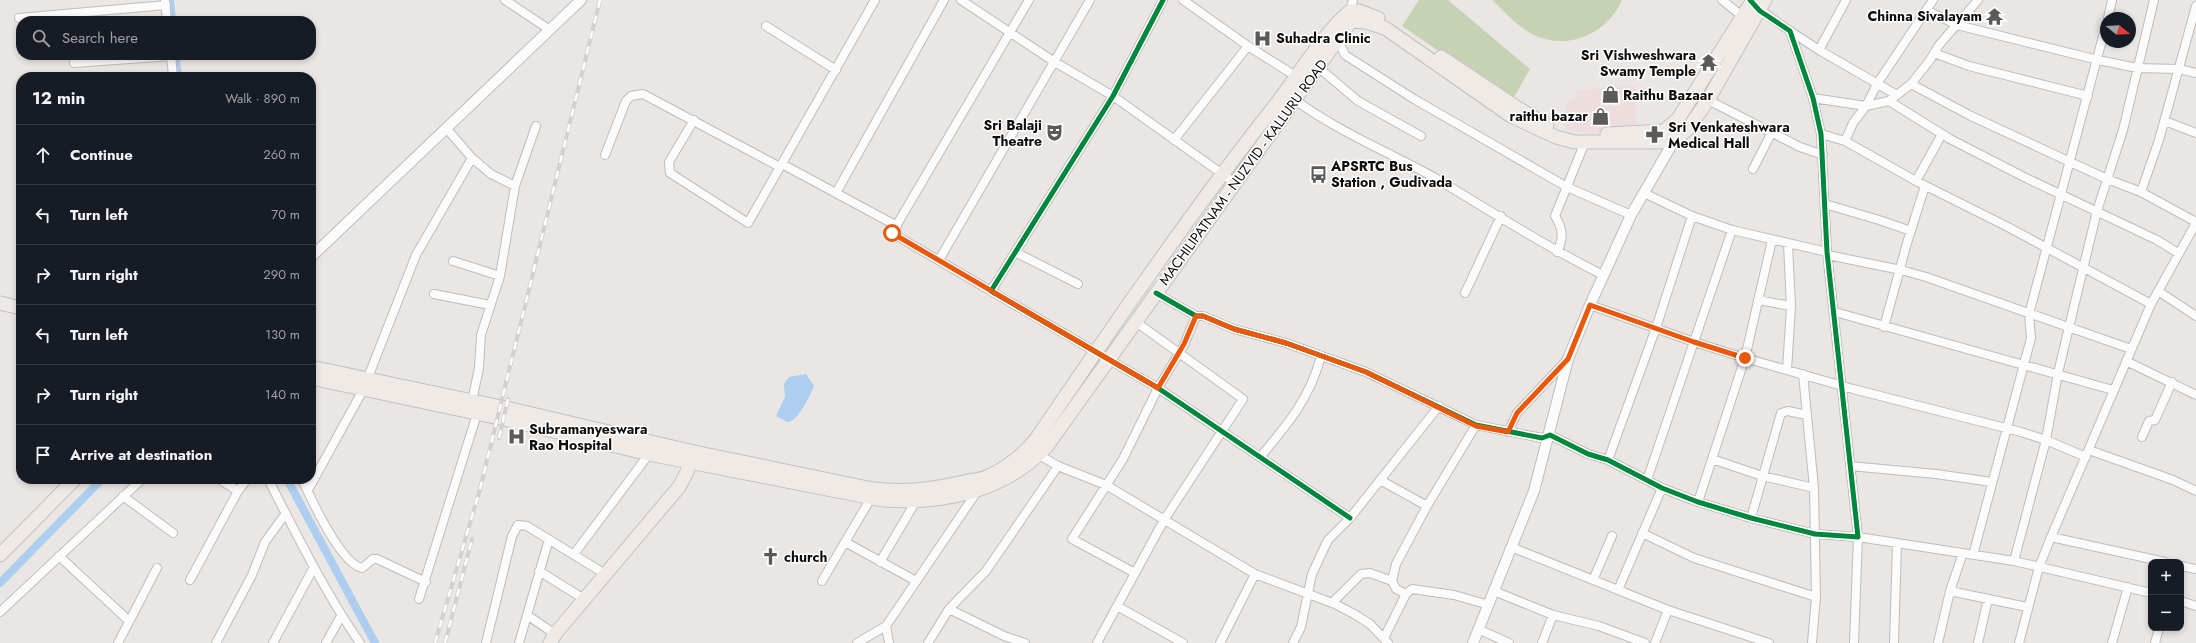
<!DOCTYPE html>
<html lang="en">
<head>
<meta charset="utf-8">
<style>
  body { margin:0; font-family:Jost,sans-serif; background:#242831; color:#f1f3f6 }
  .controls { position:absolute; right:12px; bottom:12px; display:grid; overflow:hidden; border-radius:8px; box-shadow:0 2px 6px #0003 }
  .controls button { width:36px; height:36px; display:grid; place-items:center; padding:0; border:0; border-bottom:1px solid #363941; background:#171b24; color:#f1f3f6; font:20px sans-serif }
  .compass { position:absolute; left:2100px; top:12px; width:36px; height:36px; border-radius:50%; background:#171b24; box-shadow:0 2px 6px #0003; rotate:108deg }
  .stop { position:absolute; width:12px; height:12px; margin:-9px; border:3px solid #ea580c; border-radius:50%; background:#fff }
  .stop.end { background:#ea580c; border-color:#fff; box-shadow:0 1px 4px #0008 }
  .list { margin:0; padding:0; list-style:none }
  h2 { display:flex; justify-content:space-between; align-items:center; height:52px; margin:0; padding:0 16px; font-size:17px }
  h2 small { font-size:13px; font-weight:400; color:#9ea1a6 }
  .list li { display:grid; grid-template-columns:26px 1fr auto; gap:12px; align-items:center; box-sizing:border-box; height:60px; padding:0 16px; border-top:1px solid #363941 }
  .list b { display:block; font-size:15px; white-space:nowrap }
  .list em { font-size:13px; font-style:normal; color:#9ea1a6 }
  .icon { flex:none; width:22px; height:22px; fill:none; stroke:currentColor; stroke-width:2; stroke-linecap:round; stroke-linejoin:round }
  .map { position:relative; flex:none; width:2196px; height:643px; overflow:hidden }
  .search { position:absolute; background:#171b24; box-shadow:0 2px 6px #0003; left:16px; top:16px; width:300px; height:44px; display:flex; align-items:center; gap:10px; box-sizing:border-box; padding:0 14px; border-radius:16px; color:#9ea1a6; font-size:15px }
  .panel { position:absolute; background:#171b24; box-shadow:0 2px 6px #0003; left:16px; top:72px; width:300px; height:412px; border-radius:16px }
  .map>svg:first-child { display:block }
  .commercial { fill:#eddddc }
  .green { fill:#c7d2b5 }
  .water { fill:#adceee }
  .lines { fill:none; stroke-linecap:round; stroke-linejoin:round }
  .canal { stroke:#adceee; stroke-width:8 }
  .minor-casing { stroke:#bfbdba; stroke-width:10 }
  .tertiary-casing { stroke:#bfbdba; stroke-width:12 }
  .trunk-casing { stroke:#c3c1c0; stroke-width:15 }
  .minor { stroke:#fcfbfb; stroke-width:8 }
  .tertiary { stroke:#fcfbfb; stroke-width:10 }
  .trunk { stroke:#f0eae7; stroke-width:13 }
  .rail-casing { stroke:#d2d1d0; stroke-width:4 }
  .rail { stroke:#fff; stroke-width:2.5; stroke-dasharray:8; stroke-linecap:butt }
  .cycleway-casing { stroke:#fff; stroke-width:8 }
  .cycleway { stroke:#00873e; stroke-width:5 }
  .route { stroke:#ea580c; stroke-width:5 }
  .labels { text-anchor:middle; stroke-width:3; stroke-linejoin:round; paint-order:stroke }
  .poi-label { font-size:14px; font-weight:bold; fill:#100e0d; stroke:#fff; text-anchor:start }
  .street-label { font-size:14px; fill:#100e0d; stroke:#fff }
</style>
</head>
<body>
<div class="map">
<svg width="2196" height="643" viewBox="0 0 2196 643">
  <rect width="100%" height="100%" fill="#e9e6e3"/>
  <path class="commercial" d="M1636,85V128L1621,132L1588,133L1565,129L1567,101L1575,100V91Z"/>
  <path class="green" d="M1419,0H1448L1530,69L1512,101L1402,26Z
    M1492,0H1622C1607,34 1567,52 1532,34C1517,26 1505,12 1492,0Z"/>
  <path class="water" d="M806,374L814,386C810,396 797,423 787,422L776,416L785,397L784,384L789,377Z"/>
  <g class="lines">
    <path class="canal" d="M170,0L172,21
      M175,55L178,77
      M287,479L375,643
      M0,583L102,479"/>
    <defs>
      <path id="minor" d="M505,0L550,30
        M961,0L1053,61L1113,96L1235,183
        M1163,0L1113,96L991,291L1158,388L1350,518
        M1183,0L1248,46L1297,77
        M1722,0L1742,16
        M165,1L167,21
        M1926,10L1957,25L2098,60L2137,68L2179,69L2196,73
        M1350,11L1353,0
        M19,18L166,5
        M2108,18L2112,0
        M766,26L836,70
        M1790,31L1819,50L1897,95
        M1338,40L1345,55L1414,99L1567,187L1631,215
        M1819,50L1846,0
        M1934,53L1969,66L2088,96
        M171,55L173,77
        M74,63L171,56
        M1318,67L1358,101L1421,136
        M1911,84L1971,116L2107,179L2141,192L2196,222
        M1291,97C1336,131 1389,152 1437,179C1492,212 1545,246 1603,275
        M1813,98L1866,106L1889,101L1911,84L1930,60L1939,45L1978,0
        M1708,100L1800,147L1823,155
        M1889,101L1950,139L2026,178L2157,240L2178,253
        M694,120L669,162L670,173L748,223L780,167
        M2165,121L2196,133
        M447,129L472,158L491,174L515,186
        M1821,134L1845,141L1916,181L2006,226L2151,304
        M1174,140L1248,46
        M1845,141L1853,123L1866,106L1877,84L1933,0
        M605,155L626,101L631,96L643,94L780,167L875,0
        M782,164L897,226
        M1753,169L1772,132
        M1916,181L1942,134
        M2141,192L2159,140L2196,6
        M836,193L944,0
        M1644,193L1692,216L1732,230L1827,252
        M1825,204L1879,220L1911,231
        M311,246L317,251
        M1015,252L1078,284
        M1557,252C1564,238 1563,229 1555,216L1585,142
        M1828,255L1901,270L1926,277L2131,349
        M939,260L1090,0
        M453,261L500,276
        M991,291L892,233L1029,0
        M2158,291L2196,316
        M1156,293L1196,316H1203L1234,329L1286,343L1366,372L1476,425L1542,438L1550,435L1588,454L1608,460L1662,488L1698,502L1751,518L1815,534L1858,537L1827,252L1821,134L1813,98L1790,31L1756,7
        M1465,293L1501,216
        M434,294L490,305
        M1758,300L1791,306
        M1590,305L1694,342L1745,358L1853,389L2021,432L2046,440L2086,457
        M1835,312L2113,390
        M1884,327L1907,243L1925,186
        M2126,361L2196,395
        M1787,370L1791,306L1788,244
        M1803,374L1814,488L1816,597L1812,643
        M472,401L479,368L481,335L500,276L515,186L536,126
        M1508,432L1517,413L1568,359
        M2142,437L2149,421L2155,420L2172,382
        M2089,450L2173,480L2196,491
        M1036,453L1058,466L1106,485L1255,574L1335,604L1354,614L1370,624L1388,643
        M1261,456C1288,424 1310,398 1321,356
        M1712,459L1762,476L1814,488
        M1608,460L1656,328L1692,216
        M1850,466L1936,474L1992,482
        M219,479L238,491
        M268,479C297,535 324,591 360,643
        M302,479C311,499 341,564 362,568L373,559H377L426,582
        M1380,480L1427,506
        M1647,480L1732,230
        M308,490L363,390L416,255L472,158
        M123,496L173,533
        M1698,502L1745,358L1772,240
        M1751,518L1781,413L1788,411L1807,415
        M1642,533L1694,558L1816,597
        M2051,537L2165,562
        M845,542L916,581
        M1511,547L1668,610L1769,643
        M574,554L649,454
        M1973,555L2031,338L2029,314L2106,25
        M59,556L129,621
        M2014,561L2046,440L2058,373L2097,211L2123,130L2154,0
        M880,562L916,501
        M2181,566L2196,569
        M539,571L584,599
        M1135,573L1072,539L1123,459L1158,388L1184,345L1196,316
        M190,580L238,491L247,479
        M1593,580L1612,536
        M822,581L871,498
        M1618,590L1662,488
        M1494,591L1553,615
        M1950,591L1963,553
        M1406,594L1396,589L1392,581L1396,564L1427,506L1476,425
        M419,599L477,414
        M2181,601L2196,606
        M1332,603L1361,574L1370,573L1392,581
        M1117,606L1183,643
        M949,609L1004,636L1025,643
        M0,612L142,479
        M527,615L555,634
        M1480,630L1509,643
        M1384,638L1406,594L1412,589L1454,595L1489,605
        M118,643L157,568
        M216,643L252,575L265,542L286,513
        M273,643L314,567
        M326,643L341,616
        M486,643L512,536L518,525L527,526L605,574
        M519,643L549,539
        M857,643L886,626
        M889,643L886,626L978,490
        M928,643L949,609L986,571L1058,466
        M1097,643L1164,520L1243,399L1136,322
        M1220,643L1255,574
        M1293,643L1301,627L1312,574L1328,540L1350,518L1439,406
        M1542,643L1553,615L1599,626L1645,643
        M1655,643L1668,610
        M1854,643L1858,537L2014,561L2151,593
        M1894,643L1897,544
        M1938,643L1950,591L2027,607
        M1978,643L1988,599
        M2019,643L2039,567L2051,537L2151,304L2196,223
        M2112,643L2128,587
        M2155,643L2159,628"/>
      <path id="tertiary" d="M311,257L581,0
        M1473,643L1534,491L1568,359L1590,305L1631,215L1675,139"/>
      <path id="trunk" d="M1441,57L1516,107L1547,125
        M1607,134L1664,131L1678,119L1753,0
        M0,303L21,308
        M311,367L506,408L694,452L686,474L679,487L555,634L550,643
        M311,378L504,419L649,454L883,500C943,504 1005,492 1047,446L1351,21L1366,22L1385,28L1511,116L1556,137L1575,142H1661L1675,139L1688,129L1708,100L1765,0
        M694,452L873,489C906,493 936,489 968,481C975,480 983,479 989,476C1008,467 1024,454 1037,438C1113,326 1189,215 1273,108C1297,78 1321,36 1350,11H1359L1378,18
        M0,555L75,479"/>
    </defs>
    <use href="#minor" class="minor-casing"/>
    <use href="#tertiary" class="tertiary-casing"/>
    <use href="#trunk" class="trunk-casing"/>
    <use href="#minor" class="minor"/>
    <use href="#tertiary" class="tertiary"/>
    <use href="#trunk" class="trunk"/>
    <defs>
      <path id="rail" d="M499,438L508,399
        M435,643L480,489L600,0
        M445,643L472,539"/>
    </defs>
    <use href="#rail" class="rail-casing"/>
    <use href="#rail" class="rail"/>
    <defs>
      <path id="cycleway" d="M1163,0L1113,96L991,291L1158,388L1350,518
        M1156,293L1196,316H1203L1234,329L1286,343L1366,372L1476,425L1542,438L1550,435L1588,454L1608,460L1662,488L1698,502L1751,518L1815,534L1858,537L1827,252L1821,134L1813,98L1790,31L1760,11L1750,0"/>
    </defs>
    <use href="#cycleway" class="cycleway-casing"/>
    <use href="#cycleway" class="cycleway"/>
  </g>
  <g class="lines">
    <path class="route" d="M892,233L1158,388L1184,344L1196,316H1203L1234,329L1286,343L1366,372L1476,426L1508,432L1517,413L1568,359L1590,305L1694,342L1745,358"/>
  </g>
  <defs>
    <symbol id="temple-bare" viewBox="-9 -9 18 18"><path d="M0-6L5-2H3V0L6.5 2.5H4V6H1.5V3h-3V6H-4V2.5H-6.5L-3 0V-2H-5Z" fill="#5c5a58" stroke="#fff" stroke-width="2.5" paint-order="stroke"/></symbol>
    <symbol id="hospital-bare" viewBox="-9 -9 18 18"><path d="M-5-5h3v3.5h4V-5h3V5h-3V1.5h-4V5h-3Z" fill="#5c5a58" stroke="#fff" stroke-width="2.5" paint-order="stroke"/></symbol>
    <symbol id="shop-bare" viewBox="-9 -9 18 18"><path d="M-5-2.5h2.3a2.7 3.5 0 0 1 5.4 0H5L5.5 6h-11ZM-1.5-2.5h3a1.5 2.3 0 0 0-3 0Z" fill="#5c5a58" stroke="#fff" stroke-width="2.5" paint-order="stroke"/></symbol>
    <symbol id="theatre-bare" viewBox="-9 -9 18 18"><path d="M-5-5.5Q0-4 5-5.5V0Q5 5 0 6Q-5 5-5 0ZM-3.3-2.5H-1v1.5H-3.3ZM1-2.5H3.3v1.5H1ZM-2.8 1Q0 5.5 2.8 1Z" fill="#5c5a58" stroke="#fff" stroke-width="2.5" paint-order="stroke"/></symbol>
    <symbol id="pharmacy-bare" viewBox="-9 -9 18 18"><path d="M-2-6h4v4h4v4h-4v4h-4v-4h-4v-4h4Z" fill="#5c5a58" stroke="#fff" stroke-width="2.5" paint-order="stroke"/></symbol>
    <symbol id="bus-bare" viewBox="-9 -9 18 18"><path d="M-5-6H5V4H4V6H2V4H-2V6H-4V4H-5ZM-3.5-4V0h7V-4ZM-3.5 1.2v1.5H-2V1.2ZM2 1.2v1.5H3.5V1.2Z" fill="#5c5a58" stroke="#fff" stroke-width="2.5" paint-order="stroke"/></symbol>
    <symbol id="church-bare" viewBox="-9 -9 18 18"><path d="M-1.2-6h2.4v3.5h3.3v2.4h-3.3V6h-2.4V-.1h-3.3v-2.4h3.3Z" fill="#5c5a58" stroke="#fff" stroke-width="2.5" paint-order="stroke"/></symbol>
  </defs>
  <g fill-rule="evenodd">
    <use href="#temple-bare" x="1982" y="4" width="25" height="25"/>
    <use href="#hospital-bare" x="1250" y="26" width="25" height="25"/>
    <use href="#temple-bare" x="1696" y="50" width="25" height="25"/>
    <use href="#shop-bare" x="1598" y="82" width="25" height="25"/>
    <use href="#shop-bare" x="1588" y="104" width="25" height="25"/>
    <use href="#theatre-bare" x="1042" y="120" width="25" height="25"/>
    <use href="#pharmacy-bare" x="1642" y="122" width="25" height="25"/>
    <use href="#bus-bare" x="1306" y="162" width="25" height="25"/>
    <use href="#hospital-bare" x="504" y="424" width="25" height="25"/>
    <use href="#church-bare" x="758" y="544" width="25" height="25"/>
  </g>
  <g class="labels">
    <g class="poi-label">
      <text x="1982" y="21" text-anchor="end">Chinna Sivalayam</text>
      <text x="1276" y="43">Suhadra Clinic</text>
      <text x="1696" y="60" text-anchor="end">Sri Vishweshwara<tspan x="1696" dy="16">Swamy Temple</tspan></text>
      <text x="1623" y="100">Raithu Bazaar</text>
      <text x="1588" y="121" text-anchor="end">raithu bazar</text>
      <text x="1042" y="130" text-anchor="end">Sri Balaji<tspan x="1042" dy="16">Theatre</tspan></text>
      <text x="1668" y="132">Sri Venkateshwara<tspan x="1668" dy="16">Medical Hall</tspan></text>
      <text x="1331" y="171">APSRTC Bus<tspan x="1331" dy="16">Station , Gudivada</tspan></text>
      <text x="529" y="434">Subramanyeswara<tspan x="529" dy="16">Rao Hospital</tspan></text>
      <text x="784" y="562">church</text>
    </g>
    <g class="street-label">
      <text transform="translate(1243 172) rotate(-54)" y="5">MACHILIPATNAM - NUZVID - KALLURU ROAD</text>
    </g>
  </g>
</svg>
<div class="controls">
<button>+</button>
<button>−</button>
</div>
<svg class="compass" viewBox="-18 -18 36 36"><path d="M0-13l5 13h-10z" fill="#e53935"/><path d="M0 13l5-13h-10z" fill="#9ea1a6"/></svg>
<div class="stop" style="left:892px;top:233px"></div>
<div class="stop end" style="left:1745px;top:358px"></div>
<div class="search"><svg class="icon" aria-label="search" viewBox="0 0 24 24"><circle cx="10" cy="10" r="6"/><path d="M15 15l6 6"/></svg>Search here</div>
<section class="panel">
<h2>12 min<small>Walk · 890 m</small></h2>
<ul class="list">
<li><svg class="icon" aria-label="ahead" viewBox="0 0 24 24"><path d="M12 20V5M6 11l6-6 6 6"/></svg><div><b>Continue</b></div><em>260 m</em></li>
<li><svg class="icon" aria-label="left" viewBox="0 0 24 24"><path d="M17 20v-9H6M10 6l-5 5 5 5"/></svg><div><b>Turn left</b></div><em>70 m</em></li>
<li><svg class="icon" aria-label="right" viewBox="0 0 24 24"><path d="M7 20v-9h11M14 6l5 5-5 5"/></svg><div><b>Turn right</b></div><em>290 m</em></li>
<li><svg class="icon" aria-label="left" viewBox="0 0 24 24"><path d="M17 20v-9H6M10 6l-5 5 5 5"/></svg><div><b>Turn left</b></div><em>130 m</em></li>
<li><svg class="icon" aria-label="right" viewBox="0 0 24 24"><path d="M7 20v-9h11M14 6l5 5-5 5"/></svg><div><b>Turn right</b></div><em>140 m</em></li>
<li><svg class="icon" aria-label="arrive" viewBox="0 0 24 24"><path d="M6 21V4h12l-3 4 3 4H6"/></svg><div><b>Arrive at destination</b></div></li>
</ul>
</section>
</div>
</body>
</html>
